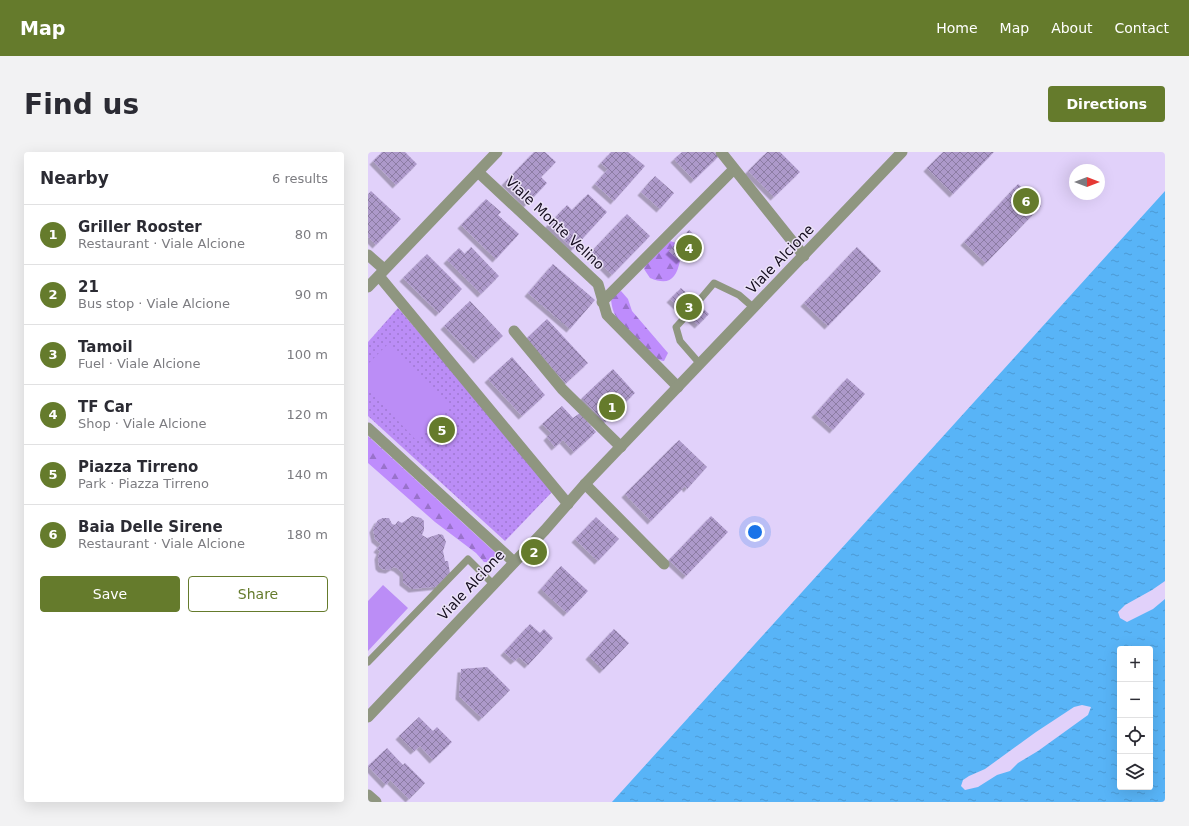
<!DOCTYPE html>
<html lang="en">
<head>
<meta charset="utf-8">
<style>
  body { margin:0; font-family:"DejaVu Sans",sans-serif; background:#f2f2f3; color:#2b2b33 }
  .controls { position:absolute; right:12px; bottom:12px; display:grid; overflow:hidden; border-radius:4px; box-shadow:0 4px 16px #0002 }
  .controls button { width:36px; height:36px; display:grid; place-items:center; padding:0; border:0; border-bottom:1px solid #e1e1e2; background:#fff; color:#2b2b33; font:20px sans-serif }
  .compass { position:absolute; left:701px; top:12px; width:36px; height:36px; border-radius:50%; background:#fff; box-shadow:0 4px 16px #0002; rotate:90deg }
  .you { position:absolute; left:387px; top:380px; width:14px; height:14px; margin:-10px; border:3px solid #fff; border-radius:50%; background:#1a73e8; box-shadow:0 0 0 6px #1a73e833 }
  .badge { display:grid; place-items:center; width:26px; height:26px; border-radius:50%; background:#657b2c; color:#fff; font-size:13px; font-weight:700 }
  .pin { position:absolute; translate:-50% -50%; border:2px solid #fff; box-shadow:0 1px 4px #0006 }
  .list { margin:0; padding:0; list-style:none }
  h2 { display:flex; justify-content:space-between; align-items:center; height:52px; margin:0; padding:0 16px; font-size:17px }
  h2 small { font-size:13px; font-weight:400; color:#7c7c81 }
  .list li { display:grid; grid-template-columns:26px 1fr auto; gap:12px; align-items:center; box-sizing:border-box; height:60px; padding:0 16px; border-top:1px solid #e1e1e2 }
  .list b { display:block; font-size:15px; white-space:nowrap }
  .list p { margin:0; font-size:13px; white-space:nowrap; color:#7c7c81 }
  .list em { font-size:13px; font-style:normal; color:#7c7c81 }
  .actions { display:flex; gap:8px; padding:12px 16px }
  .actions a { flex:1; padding:9px 0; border:1px solid #657b2c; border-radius:4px; text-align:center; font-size:14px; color:#657b2c }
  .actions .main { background:#657b2c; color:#fff }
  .icon { flex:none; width:22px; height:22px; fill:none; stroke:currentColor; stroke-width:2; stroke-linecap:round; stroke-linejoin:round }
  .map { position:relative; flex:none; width:797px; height:650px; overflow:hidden; border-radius:4px }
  header { display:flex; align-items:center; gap:24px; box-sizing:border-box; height:56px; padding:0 20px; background:#657b2c; color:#fff }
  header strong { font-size:19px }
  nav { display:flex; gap:22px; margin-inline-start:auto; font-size:14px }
  .intro { display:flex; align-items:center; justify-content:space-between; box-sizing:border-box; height:96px; padding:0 24px }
  h1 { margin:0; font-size:28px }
  .button { padding:10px 18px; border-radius:4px; background:#657b2c; color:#fff; font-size:14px; font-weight:700 }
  main { display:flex; gap:24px; padding:0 24px }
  aside { flex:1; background:#fff; border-radius:4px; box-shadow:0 4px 16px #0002 }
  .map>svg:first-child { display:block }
  .green { fill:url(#green-dots) }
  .forest { fill:url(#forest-firs) }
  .pitch { fill:#bb8df6 }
  .water { fill:url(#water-ripples); fill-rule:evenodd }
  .pier { fill:#e1d1fa }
  .building { fill:url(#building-cross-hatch); filter:url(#shadow) }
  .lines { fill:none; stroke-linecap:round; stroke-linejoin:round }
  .service { stroke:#8f9680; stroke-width:7 }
  .minor { stroke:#8f9680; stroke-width:11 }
  .tertiary { stroke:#8f9680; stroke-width:11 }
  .labels { text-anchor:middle; stroke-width:3; stroke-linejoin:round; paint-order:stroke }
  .street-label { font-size:14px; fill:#140c1e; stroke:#ebe2f7 }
</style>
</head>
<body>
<header>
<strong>Map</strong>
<nav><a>Home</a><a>Map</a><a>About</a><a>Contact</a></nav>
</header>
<div class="intro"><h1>Find us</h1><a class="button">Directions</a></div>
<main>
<aside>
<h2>Nearby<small>6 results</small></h2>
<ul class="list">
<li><span class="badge">1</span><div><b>Griller Rooster</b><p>Restaurant · Viale Alcione</p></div><em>80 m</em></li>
<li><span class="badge">2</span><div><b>21</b><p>Bus stop · Viale Alcione</p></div><em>90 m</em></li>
<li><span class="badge">3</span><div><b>Tamoil</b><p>Fuel · Viale Alcione</p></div><em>100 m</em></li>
<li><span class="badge">4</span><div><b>TF Car</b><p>Shop · Viale Alcione</p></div><em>120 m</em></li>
<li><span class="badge">5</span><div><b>Piazza Tirreno</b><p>Park · Piazza Tirreno</p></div><em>140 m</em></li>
<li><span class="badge">6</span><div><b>Baia Delle Sirene</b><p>Restaurant · Viale Alcione</p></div><em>180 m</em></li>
</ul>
<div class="actions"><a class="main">Save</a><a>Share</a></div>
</aside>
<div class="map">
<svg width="797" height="650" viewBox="0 0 797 650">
  <defs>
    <pattern id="green-dots" width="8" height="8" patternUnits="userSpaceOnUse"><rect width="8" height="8" fill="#bb8df6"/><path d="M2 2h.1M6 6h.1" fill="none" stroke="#a078d2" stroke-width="1.8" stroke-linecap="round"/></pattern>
    <pattern id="forest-firs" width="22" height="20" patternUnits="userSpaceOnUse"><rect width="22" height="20" fill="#be8cfc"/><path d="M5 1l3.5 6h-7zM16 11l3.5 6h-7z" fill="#9971cb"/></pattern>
    <pattern id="water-ripples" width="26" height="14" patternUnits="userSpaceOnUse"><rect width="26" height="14" fill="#58b4f7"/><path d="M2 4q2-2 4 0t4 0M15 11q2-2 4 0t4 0" fill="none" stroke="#4c9ad3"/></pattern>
    <pattern id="building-cross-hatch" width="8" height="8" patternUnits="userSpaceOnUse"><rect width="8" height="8" fill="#ad99ca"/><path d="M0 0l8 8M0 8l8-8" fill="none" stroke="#8c7ba3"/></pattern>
    <filter id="shadow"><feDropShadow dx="-3.5" dy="3.5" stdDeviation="0" flood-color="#0004"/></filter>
  </defs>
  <rect width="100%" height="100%" fill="#e1d1fa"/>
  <path class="green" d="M30,156L186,338L137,389L0,264V190Z"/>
  <path class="forest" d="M302,89L308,91L301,99L312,109C308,127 301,134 282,126L276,117L277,113Z
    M253,139L260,147L264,159L300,201L296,209C283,208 252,173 246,161C244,156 243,150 243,145L247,141Z
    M0,284L132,405L124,410H116L108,401L67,370L0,311Z"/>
  <path class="pitch" d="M21,191L81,255L47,287L0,237V212Z
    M15,433L40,456L0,499V449Z"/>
  <path class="water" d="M797,39V650H244ZM752,497H782V635H752Z"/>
  <path class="pier" d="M797,429V447L785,457L759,470L752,466L750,460L757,453L784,438Z
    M714,553L723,555L720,563L670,599L650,611L642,619L629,623L610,635L597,638L593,634L595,628L601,624L617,617L668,580L706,555Z"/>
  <path class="building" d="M14,0H37L49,12L28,33L5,9Z
    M166,0H177L188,10L173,25L179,31L159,52L137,30Z
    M243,0H260L277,14L246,49L227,32L240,17L233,11Z
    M314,0H346L351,4L326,28L306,7Z
    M399,0H412L432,20L406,45L380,19Z
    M575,0H626L585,42L559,16Z
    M287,24L306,41L292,57L273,40Z
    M650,32L673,54L618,111L596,90Z
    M3,39L33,67L8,93L0,85V42Z
    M220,42L239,60L205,97L180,73L199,53L204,58Z
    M118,47L133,60L130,63L151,82L128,107L93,73Z
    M259,62L282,84L244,123L222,101Z
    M321,78L332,88L312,109L301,99Z
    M103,95L131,124L113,142L79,108L91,96L97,102Z
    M489,95L513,119L460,174L436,151Z
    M59,102L94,137L71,161L35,126Z
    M185,112L227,148L202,177L160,141Z
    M313,136L341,162L330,173L302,147Z
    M102,149L135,184L109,208L76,174Z
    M179,167L220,211L198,231L158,187Z
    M144,205L177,243L154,264L120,227Z
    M245,217L267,241L237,270L214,246Z
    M479,226L497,242L465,278L447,262Z
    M194,254L205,266L212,261L228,280L206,300L195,288L187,295L179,285L183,281L174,272Z
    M311,288L339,315L319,337L317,334L283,369L257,342Z
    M44,364L53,366L56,369V378L54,383L59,386L71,382L75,383L78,390L75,399L77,409H80L82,422L73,434L44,437L35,430V421L29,416L26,415L21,418L14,417L11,414L10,404L12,399L9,397L13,392L7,387L5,377L10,368L15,366H21L24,372L27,373L30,369L34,371Z
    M343,364L360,380L318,424L301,408Z
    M228,365L251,387L230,409L207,387Z
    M193,414L220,439L199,461L173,437Z
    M162,472L172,481L176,477L185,486L160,513L151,505L146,509L136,500Z
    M246,477L261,491L235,518L221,504Z
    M119,515L142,538L114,566L91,544L93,517Z
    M51,565L65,579L69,575L84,590L65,608L52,594L46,599L31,584Z
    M19,596L35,613L37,611L57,631L41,647L22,628L18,633L0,614Z"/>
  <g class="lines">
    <path class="service" d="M329,151L346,131L371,143L386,156
      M319,163L308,175L312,189L332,212
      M0,510L100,407L125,432"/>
    <path class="minor" d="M353,0L436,104
      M110,20L230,132L239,163L310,235
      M0,103L16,117
      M11,124L200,352
      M0,135L129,0
      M234,150L365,18
      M146,179L194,237L253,295
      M0,276L146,410
      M217,332L296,412
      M0,643L8,650"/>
    <path class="tertiary" d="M0,565L177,378L217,332L534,0"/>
  </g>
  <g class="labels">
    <g class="street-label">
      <text transform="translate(187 71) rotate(43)" y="5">Viale Monte Velino</text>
      <text transform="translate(412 107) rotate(-46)" y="5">Viale Alcione</text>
      <text transform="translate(103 433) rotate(-47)" y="5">Viale Alcione</text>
    </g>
  </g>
</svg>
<div class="controls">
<button>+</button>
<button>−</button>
<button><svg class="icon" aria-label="locate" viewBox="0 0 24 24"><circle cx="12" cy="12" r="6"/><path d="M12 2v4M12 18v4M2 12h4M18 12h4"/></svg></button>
<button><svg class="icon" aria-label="layers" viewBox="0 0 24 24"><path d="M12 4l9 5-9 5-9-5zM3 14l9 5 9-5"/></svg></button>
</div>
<svg class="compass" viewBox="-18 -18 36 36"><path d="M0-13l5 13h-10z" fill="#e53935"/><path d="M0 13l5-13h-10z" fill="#7c7c81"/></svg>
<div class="you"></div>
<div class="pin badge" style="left:244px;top:255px">1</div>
<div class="pin badge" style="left:166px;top:400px">2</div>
<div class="pin badge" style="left:321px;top:155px">3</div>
<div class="pin badge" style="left:321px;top:96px">4</div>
<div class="pin badge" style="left:74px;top:278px">5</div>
<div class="pin badge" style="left:658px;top:49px">6</div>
</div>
</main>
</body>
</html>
